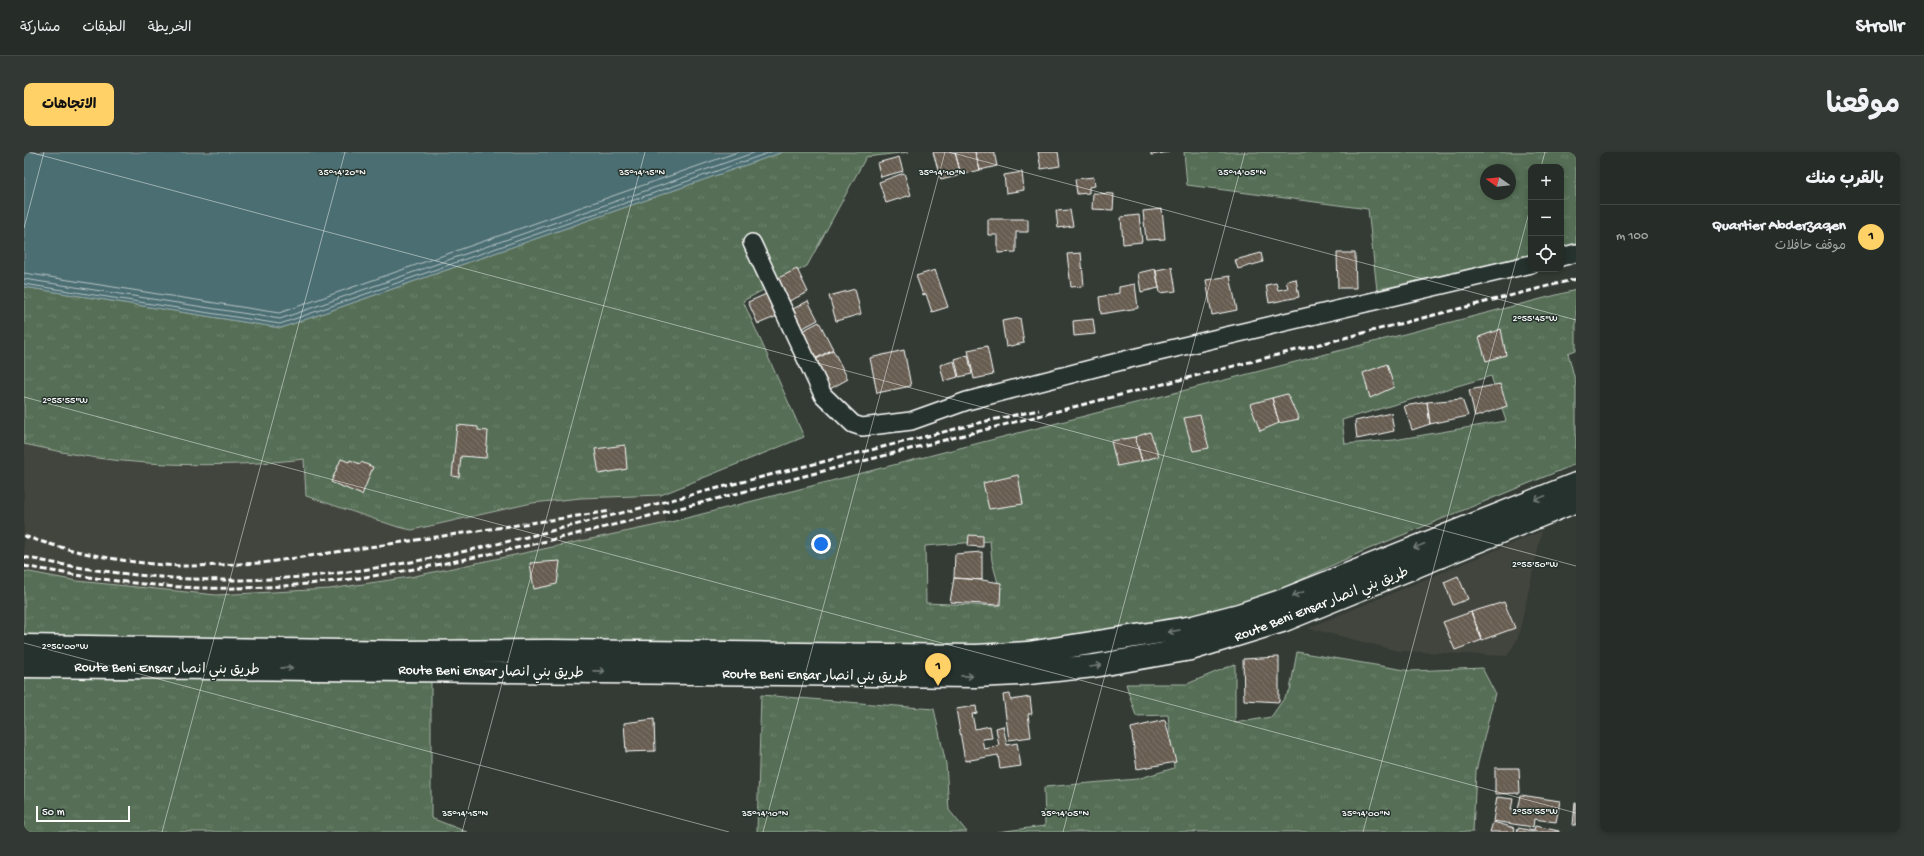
<!DOCTYPE html>
<html lang="ar">
<head>
<meta charset="utf-8">
<style>
  body { margin:0; font-family:"Gochi Hand","Playpen Sans Arabic",sans-serif; background:#323833; color:#f1f3f6; direction:rtl }
  .controls { position:absolute; right:12px; top:12px; display:grid; overflow:hidden; border-radius:8px; box-shadow:0 2px 6px #0003 }
  .controls button { width:36px; height:36px; display:grid; place-items:center; padding:0; border:0; border-bottom:1px solid #424844; background:#262c27; color:#f1f3f6; font:20px sans-serif }
  .compass { position:absolute; left:1456px; top:12px; width:36px; height:36px; border-radius:50%; background:#262c27; box-shadow:0 2px 6px #0003; rotate:285deg }
  .scale { position:absolute; left:12px; bottom:10px; width:94px; box-sizing:border-box; padding-left:4px; border:2px solid #fff; border-top:0; font-size:11px; line-height:14px; white-space:nowrap; color:#fff; -webkit-text-stroke:3px #26332d; paint-order:stroke }
  .you { position:absolute; left:797px; top:392px; width:14px; height:14px; margin:-10px; border:3px solid #fff; border-radius:50%; background:#1a73e8; box-shadow:0 0 0 6px #1a73e833 }
  .badge { display:grid; place-items:center; width:26px; height:26px; border-radius:50%; background:#ffd166; color:#111; font-size:13px; font-weight:700 }
  .pin { position:absolute; translate:-50% -33px; filter:drop-shadow(0 1px 2px #0008) }
  .pin::after { content:''; position:absolute; top:21px; width:14px; height:12px; background:inherit; clip-path:polygon(0 0,100% 0,50% 100%) }
  .list { margin:0; padding:0; list-style:none }
  h2 { display:flex; justify-content:space-between; align-items:center; height:52px; margin:0; padding:0 16px; font-size:17px }
  h2 small { font-size:13px; font-weight:400; color:#a4a7a7 }
  .list li { display:grid; grid-template-columns:26px 1fr auto; gap:12px; align-items:center; box-sizing:border-box; height:64px; padding:0 16px; border-top:1px solid #424844 }
  .list b { display:block; font-size:15px; white-space:nowrap }
  .list p { margin:0; font-size:13px; white-space:nowrap; color:#a4a7a7 }
  .list em { font-size:13px; font-style:normal; color:#a4a7a7 }
  .icon { flex:none; width:22px; height:22px; fill:none; stroke:currentColor; stroke-width:2; stroke-linecap:round; stroke-linejoin:round }
  .map { position:relative; flex:none; width:1552px; height:680px; overflow:hidden; direction:ltr; border-radius:8px }
  header { display:flex; align-items:center; gap:24px; box-sizing:border-box; height:56px; padding:0 20px; background:#262c27; border-bottom:1px solid #424844 }
  header strong { font-size:19px }
  nav { display:flex; gap:22px; margin-inline-start:auto; font-size:14px }
  .intro { display:flex; align-items:center; justify-content:space-between; box-sizing:border-box; height:96px; padding:0 24px }
  h1 { margin:0; font-size:28px }
  .button { padding:10px 18px; border-radius:8px; background:#ffd166; color:#111; font-size:14px; font-weight:700 }
  main { display:flex; gap:24px; padding:0 24px }
  aside { flex:1; background:#262c27; border-radius:8px; box-shadow:0 2px 6px #0003 }
  .map>svg:first-child { display:block }
  .built { fill:#43453d }
  .grass { fill:url(#grass-tufts); stroke:#aab6aa; fill-rule:evenodd }
  .water { fill:#4c6e72; stroke:#94a8aa }
  .lines { fill:none; stroke-linecap:round; stroke-linejoin:round }
  .shore { stroke:#b7c5c7; stroke-width:1 }
  .building { fill:url(#building-back-hatch); stroke:#fff }
  .minor-casing { stroke:#fff; stroke-width:20 }
  .highway-casing { stroke:#fff; stroke-width:25 }
  .minor { stroke:#26332d; stroke-width:17 }
  .highway { stroke:#26332d; stroke-width:22 }
  .rail { stroke:#fff; stroke-width:3; stroke-dasharray:6 3; stroke-linecap:butt }
  .oneway { stroke:#727a76 }
  .ticks { fill:none; stroke:#fff; stroke-width:1; stroke-opacity:0.45 }
  .labels { text-anchor:middle; stroke-width:3; stroke-linejoin:round; paint-order:stroke }
  .street-label { font-size:14px; fill:#fff; stroke:#26332d }
  .ticks-label { font-size:10px; text-anchor:middle; fill:#fff; stroke:#26332d; stroke-width:3; stroke-linejoin:round; paint-order:stroke }
</style>
</head>
<body>
<header>
<strong>Strollr</strong>
<nav><a>الخريطة</a><a>الطبقات</a><a>مشاركة</a></nav>
</header>
<div class="intro"><h1>موقعنا</h1><a class="button">الاتجاهات</a></div>
<main>
<aside>
<h2>بالقرب منك<small></small></h2>
<ul class="list">
<li><span class="badge">1</span><div><b>Quartier Abderzaqen</b><p>موقف حافلات</p></div><em>100 m</em></li>
</ul>
</aside>
<div class="map">
<svg width="1552" height="680" viewBox="0 0 1552 680">
  <defs>
    <pattern id="grass-tufts" width="24" height="20" patternUnits="userSpaceOnUse"><rect width="24" height="20" fill="#546e54"/><path d="M3 7l-1-3M5 7V3M7 7l1-3M15 17l-1-3M17 17v-4M19 17l1-3" fill="none" stroke="#6e846e"/></pattern>
    <pattern id="building-back-hatch" width="6" height="6" patternUnits="userSpaceOnUse"><rect width="6" height="6" fill="#675d51"/><path d="M-1 5l2 2M0 0l6 6M5-1l2 2" fill="none" stroke="#7e756b"/></pattern>
  </defs>
  <rect width="100%" height="100%" fill="#333b34"/>
  <filter id="ink" filterUnits="userSpaceOnUse"><feTurbulence type="fractalNoise" baseFrequency=".025" numOctaves="2"/><feDisplacementMap in="SourceGraphic" scale="8" xChannelSelector="R" yChannelSelector="G"/><feConvolveMatrix kernelMatrix="1 2 1 2 8 2 1 2 1" color-interpolation-filters="sRGB"/></filter>
  <g filter="url(#ink)">
    <path class="built" d="M0,292L60,304L130,311H248L280,307L282,345L374,375L388,378L508,351L557,346L637,343L643,371L386,425L306,437L192,443L53,429L0,419Z
      M1518,379L1494,486L1483,504L1374,499L1284,476Z"/>
    <path class="grass" d="M759,0H885L842,5L783,114L719,149L780,285L637,343L557,346L508,351L388,378L374,375L282,344L280,307C212,315 127,315 60,304C40,301 20,296 0,292V135L257,176Z
      M1160,0H1552V93L1537,96V15H1507V103L1353,138L1344,57L1163,33ZM1462,18H1486V42H1462Z
      M1552,138V198L1544,201L1552,232V312L1335,401L1214,457L1011,493L0,492V419L53,429L192,443L306,437L386,425L643,371ZM1467,224L1482,269L1370,288L1321,292L1318,268ZM966,389L968,409L975,435L973,454L902,451L901,394Z
      M1273,500L1387,519L1458,516L1471,541L1452,619L1449,680H973L1021,674L1020,635L1113,627L1150,616L1144,563L1112,564L1102,532H1163L1211,512V571L1247,565L1266,538Z
      M0,523L407,525V666L443,680H0Z
      M737,543L910,557L922,612L925,658L943,680H733Z"/>
    <path class="water" d="M0,0H759L257,176L0,135Z"/>
    <g class="lines">
      <path class="shore" d="M0,121L255,161L714,0
        M0,127L256,167L732,0
        M0,132L256,172L747,0"/>
    </g>
    <path class="building" d="M909,0H931L937,23L917,28Z
      M931,0H951L956,18L937,23Z
      M951,0H970L973,14L956,18Z
      M1014,0H1034L1036,14L1017,17Z
      M1127,0H1145L1127,3Z
      M875,5L879,19L857,25L853,11Z
      M998,20L1000,38L982,41L980,23Z
      M880,21L887,43L862,51L855,30Z
      M1070,25L1071,34L1065,35V41L1053,42L1051,27Z
      M1069,41L1090,42L1089,58L1068,57Z
      M1138,57L1141,87L1122,88L1119,59Z
      M1046,58L1049,74L1034,76L1032,59Z
      M1115,63L1118,90L1099,92L1097,65Z
      M964,67H1004V80H992V100L974,101V83H964Z
      M1057,101L1060,134L1047,135L1043,102Z
      M1237,101L1239,110L1214,117L1211,108Z
      M1313,101H1331L1332,136H1314Z
      M1148,115L1152,139L1136,141L1132,118Z
      M773,117L784,140L761,151L750,128Z
      M1131,117L1135,136L1117,140L1114,121Z
      M911,118L924,155L908,160L902,142L899,143L892,124Z
      M1206,124L1213,158L1188,163L1182,128Z
      M1272,127L1275,145L1245,151L1242,133L1252,131L1254,138L1264,136L1262,129Z
      M1111,132L1114,156L1077,162L1075,145L1095,141V135Z
      M831,137L837,162L812,169L805,144Z
      M747,140L756,163L734,172L724,150Z
      M784,149L794,168L775,178L765,159Z
      M996,166L1000,191L982,195L978,169Z
      M1069,167L1071,182L1050,184L1049,169Z
      M795,170L809,197L789,208L774,181Z
      M1477,177L1482,203L1462,209L1455,185Z
      M963,194L969,223L950,227L944,198Z
      M809,198L824,227L804,238L789,209Z
      M880,198L887,234L853,241L846,206Z
      M944,203L948,222L935,225L931,207Z
      M930,209L934,225L920,229L916,213Z
      M1363,212L1370,235L1346,246L1339,221Z
      M1476,232L1483,254L1451,265L1445,238Z
      M1263,242L1275,267L1255,271L1248,246Z
      M1248,246L1255,271L1236,279L1226,252Z
      M1438,247L1444,264L1406,272L1403,250Z
      M1403,250L1406,272L1388,278L1380,254Z
      M1367,261L1370,279L1333,287L1331,269Z
      M1176,263L1185,296L1169,299L1160,266Z
      M433,273L454,275V278L464,279L462,306L437,304L435,325L428,324Z
      M1126,280L1135,304L1118,309L1111,285Z
      M1111,285L1118,309L1093,314L1087,289Z
      M601,293L603,317L575,322L571,297Z
      M317,307L325,310L326,308L336,312L337,310L349,315L338,343L307,330Z
      M994,323L999,352L965,357L959,331Z
      M945,383L959,384V395L944,394Z
      M958,400V428L930,426L931,402Z
      M536,409L533,432L510,437L506,411Z
      M1434,424L1444,447L1429,453L1420,430Z
      M930,426L958,428L977,431L976,453L926,450Z
      M1480,450L1491,476L1458,488L1447,460Z
      M1447,460L1458,488L1431,498L1419,470Z
      M1255,505V550L1220,548L1219,507Z
      M986,542L987,548L1006,545L1008,562H1004L1007,585L985,588L979,543Z
      M952,554L953,561L948,562L951,577L966,574L968,586L958,587L960,597L975,594L972,576L979,574L983,593L993,591L997,614L976,617L974,603L941,609L932,557Z
      M630,567L631,599L602,600L600,571Z
      M1141,568L1152,610L1113,617L1107,576Z
      M1471,616H1495L1496,641L1471,642Z
      M1497,643L1536,649L1532,670L1510,667L1509,675L1469,669L1473,645L1489,647L1487,658L1494,659Z
      M1551,651H1552V673H1549Z
      M1469,670L1491,676L1490,680H1466Z
      M1511,674L1535,679V680H1493L1494,676L1510,679Z"/>
    <g class="lines">
      <defs>
        <path id="minor" d="M728,91L799,243L829,272L838,275L887,269L943,249L1109,206L1507,112
          M1537,105L1552,101"/>
        <path id="highway" d="M0,494L377,500L526,499L953,504L1004,501L1169,475L1215,463L1257,449L1552,332
          M0,514L951,524L995,522L1070,514L1167,497L1258,469L1552,349"/>
      </defs>
      <use href="#minor" class="minor-casing"/>
      <use href="#highway" class="highway-casing"/>
      <use href="#minor" class="minor"/>
      <use href="#highway" class="highway"/>
      <path class="rail" d="M0,384C50,401 106,412 158,414C185,414 211,412 238,411L587,359
        M0,405C69,420 140,428 211,428C353,427 492,388 628,353C739,324 852,297 963,269L1015,258
        M0,414C71,427 142,438 214,436C314,434 409,415 506,393C623,366 739,334 855,305C1087,245 1320,186 1552,127"/>
    </g>
    <defs><path id="oneway-shaft" d="M-6 0H5M1.5-3L5.5 0L1.5 3" fill="none" stroke-width="1.6" stroke-linecap="round" stroke-linejoin="round"/></defs>
    <g class="oneway">
      <use href="#oneway-shaft" transform="translate(1516 346) rotate(158)"/>
      <use href="#oneway-shaft" transform="translate(1395 394) rotate(158)"/>
      <use href="#oneway-shaft" transform="translate(1274 442) rotate(158)"/>
      <use href="#oneway-shaft" transform="translate(1150 479) rotate(170)"/>
      <use href="#oneway-shaft" transform="translate(1072 514) rotate(-9)"/>
      <use href="#oneway-shaft" transform="translate(263 516) rotate(1)"/>
      <use href="#oneway-shaft" transform="translate(575 519) rotate(1)"/>
      <use href="#oneway-shaft" transform="translate(943 524) rotate(1)"/>
    </g>
  </g>
  <path class="ticks" d="M5,0L1552,414M925,0L1552,168M1517,15L1521,0M0,76L20,0M0,245L1552,661M0,491L705,680M138,680L321,0M438,680L621,0M739,680L921,0M1039,680L1221,0M1339,680L1507,53"/>
  <g class="labels">
    <g class="street-label">
      <text transform="translate(1297 451) rotate(-21)" y="5">Route Beni Ensar طريق بني انصار</text>
      <text transform="translate(143 515) rotate(1)" y="5">Route Beni Ensar طريق بني انصار</text>
      <text transform="translate(467 518) rotate(1)" y="5">Route Beni Ensar طريق بني انصار</text>
      <text transform="translate(791 522) rotate(1)" y="5">Route Beni Ensar طريق بني انصار</text>
    </g>
  </g>
  <g class="ticks-label">
    <text x="318" y="23">35°14'20"N</text>
    <text x="618" y="23">35°14'15"N</text>
    <text x="918" y="23">35°14'10"N</text>
    <text x="1218" y="23">35°14'05"N</text>
    <text x="1511" y="169">2°55'45"W</text>
    <text x="41" y="251">2°55'55"W</text>
    <text x="1511" y="415">2°55'50"W</text>
    <text x="41" y="497">2°56'00"W</text>
    <text x="1511" y="662">2°55'55"W</text>
    <text x="441" y="664">35°14'15"N</text>
    <text x="741" y="664">35°14'10"N</text>
    <text x="1041" y="664">35°14'05"N</text>
    <text x="1342" y="664">35°14'00"N</text>
  </g>
</svg>
<div class="controls">
<button>+</button>
<button>−</button>
<button><svg class="icon" aria-label="locate" viewBox="0 0 24 24"><circle cx="12" cy="12" r="6"/><path d="M12 2v4M12 18v4M2 12h4M18 12h4"/></svg></button>
</div>
<svg class="compass" viewBox="-18 -18 36 36"><path d="M0-13l5 13h-10z" fill="#e53935"/><path d="M0 13l5-13h-10z" fill="#a4a7a7"/></svg>
<div class="scale">50 m</div>
<div class="you"></div>
<div class="pin badge" style="left:914px;top:534px">1</div>
</div>
</main>
</body>
</html>
